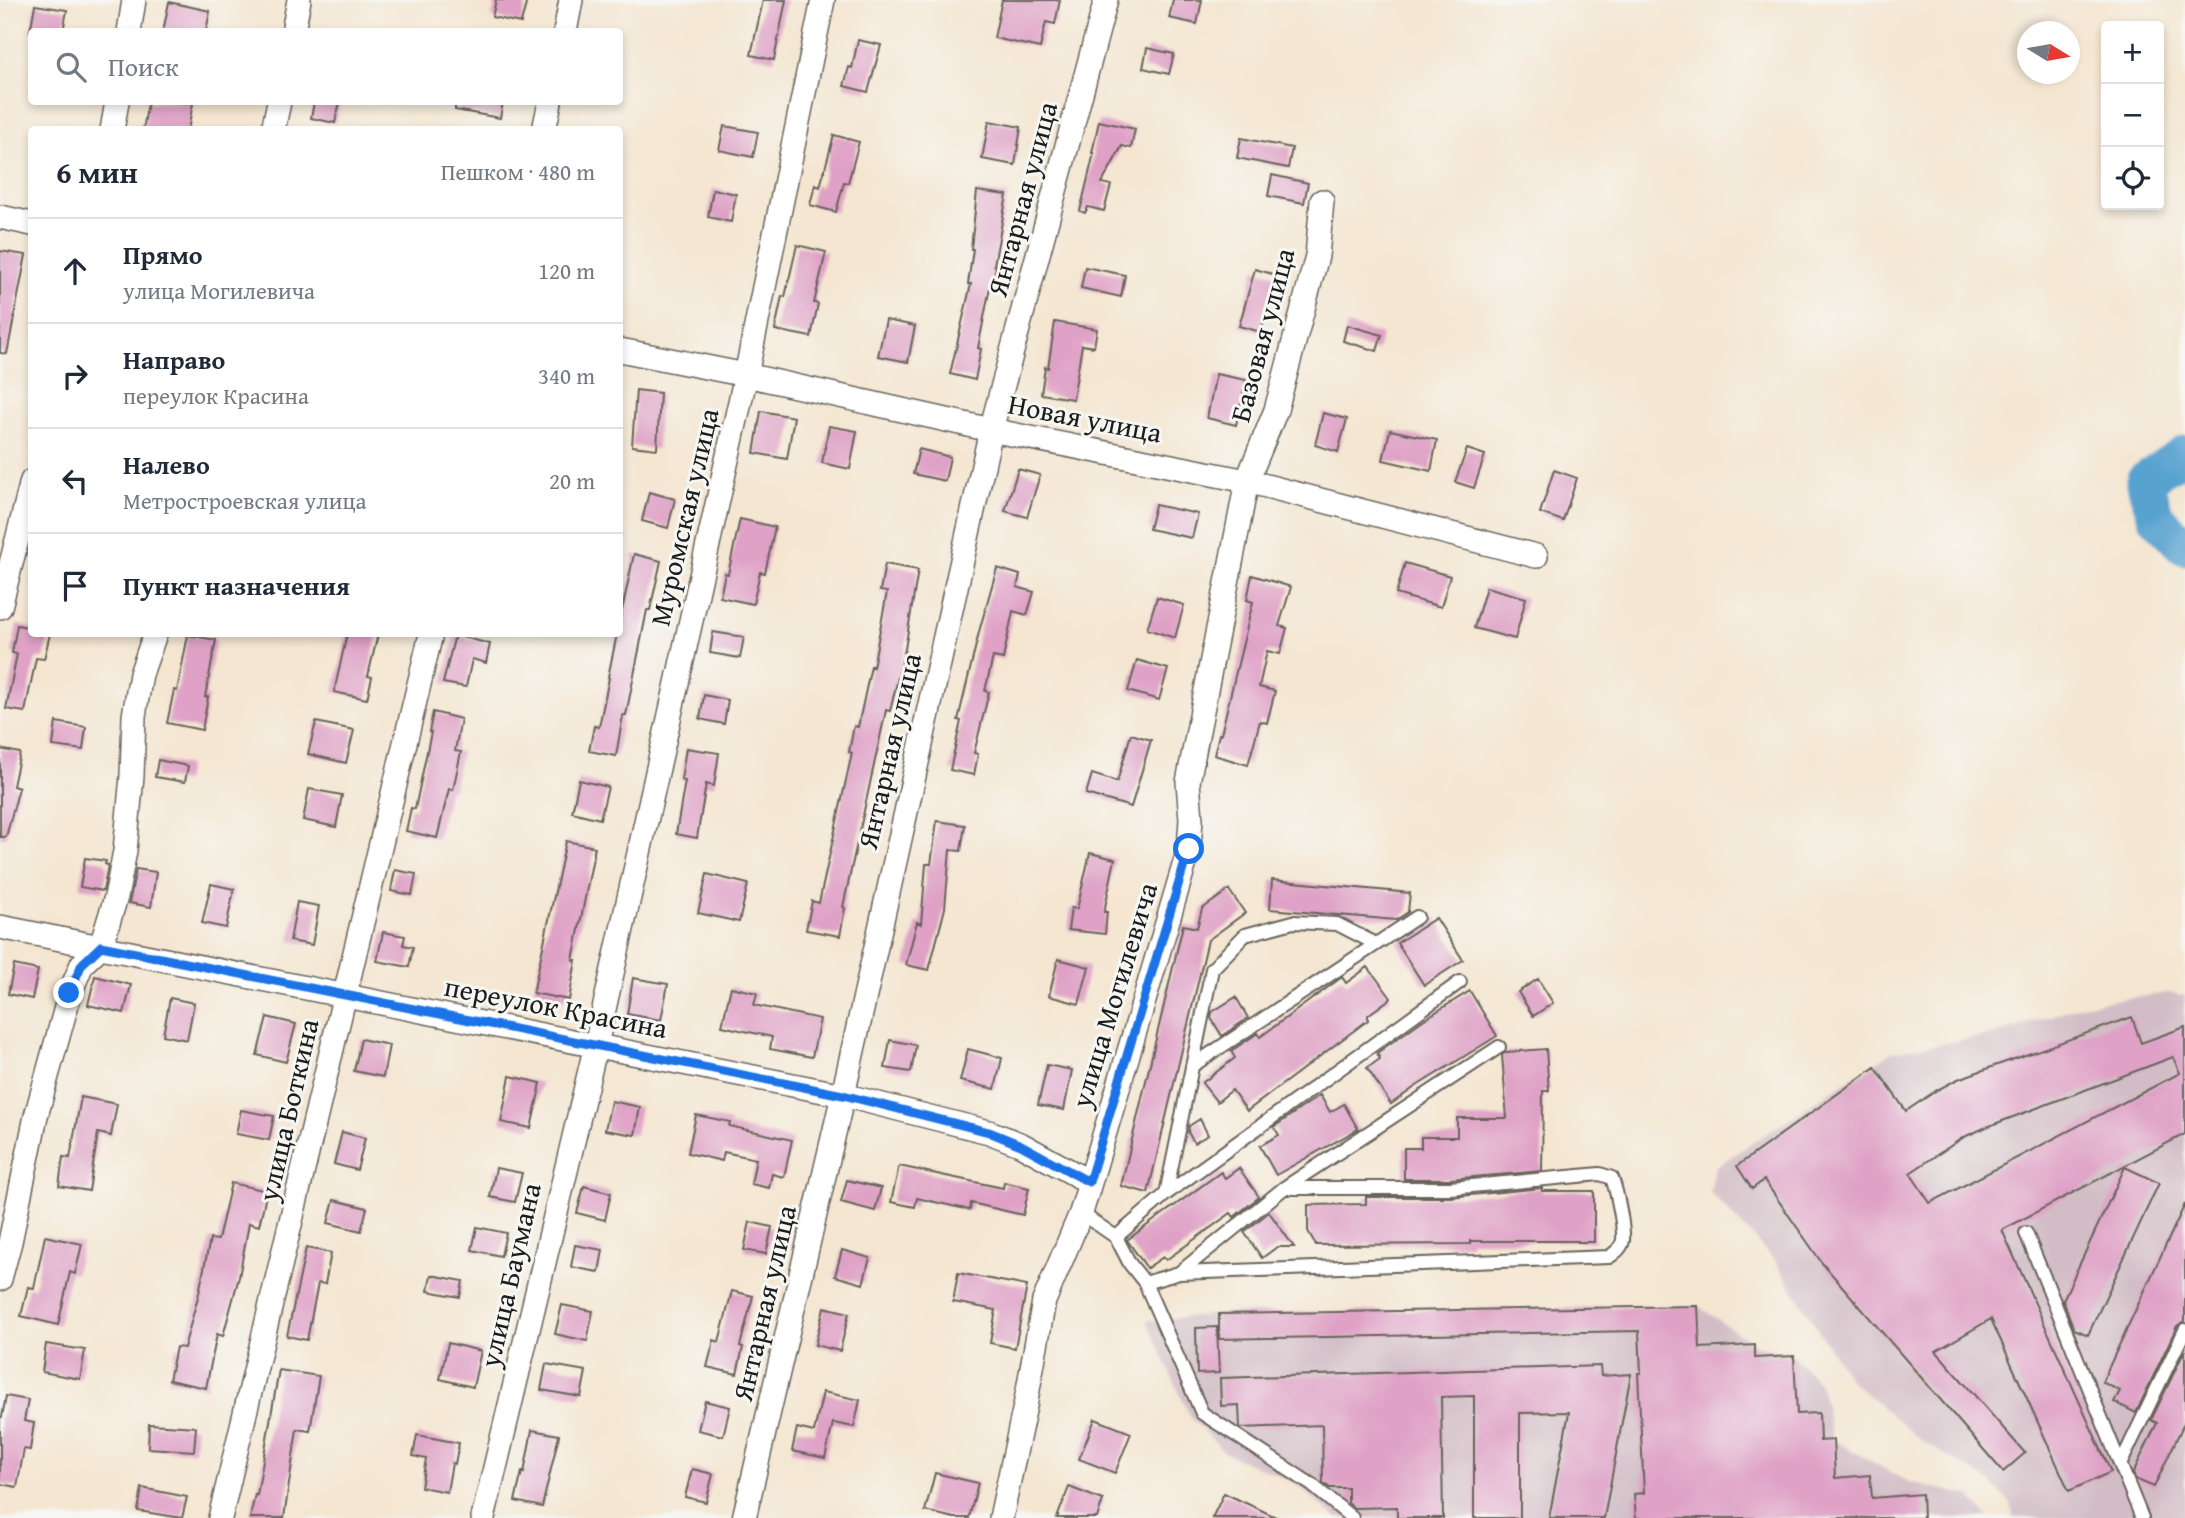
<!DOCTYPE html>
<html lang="ru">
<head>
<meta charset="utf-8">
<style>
  body { margin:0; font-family:"Gentium Book Plus",serif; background:#f2f2f3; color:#1f2937 }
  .controls { position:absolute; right:21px; top:21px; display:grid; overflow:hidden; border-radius:7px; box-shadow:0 4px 10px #0003 }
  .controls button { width:63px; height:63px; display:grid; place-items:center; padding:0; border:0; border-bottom:2px solid #e0e1e3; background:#fff; color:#1f2937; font:35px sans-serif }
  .compass { position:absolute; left:2017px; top:21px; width:63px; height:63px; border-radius:50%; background:#fff; box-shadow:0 4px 10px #0003; rotate:101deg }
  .stop { position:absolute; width:21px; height:21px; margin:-16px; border:5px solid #1a73e8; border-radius:50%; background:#fff }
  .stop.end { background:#1a73e8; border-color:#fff; box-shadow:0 2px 7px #0008 }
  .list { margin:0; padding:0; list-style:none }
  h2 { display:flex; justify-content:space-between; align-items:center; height:91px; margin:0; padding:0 28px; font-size:30px }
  h2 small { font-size:23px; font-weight:400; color:#747a83 }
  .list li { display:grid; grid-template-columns:46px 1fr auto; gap:21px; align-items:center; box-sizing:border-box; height:105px; padding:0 28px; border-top:2px solid #e0e1e3 }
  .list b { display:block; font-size:26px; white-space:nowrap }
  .list p { margin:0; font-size:23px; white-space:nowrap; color:#747a83 }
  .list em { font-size:23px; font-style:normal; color:#747a83 }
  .icon { flex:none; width:38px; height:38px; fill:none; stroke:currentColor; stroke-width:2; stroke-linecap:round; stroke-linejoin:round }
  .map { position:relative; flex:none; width:2185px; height:1518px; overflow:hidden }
  .search { position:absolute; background:#fff; box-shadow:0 4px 10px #0003; left:28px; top:28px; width:595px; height:77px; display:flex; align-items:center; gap:18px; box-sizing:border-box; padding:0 24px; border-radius:7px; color:#747a83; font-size:26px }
  .panel { position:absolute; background:#fff; box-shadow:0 4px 10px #0003; left:28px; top:126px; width:595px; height:511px; border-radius:7px }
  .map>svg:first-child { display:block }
  .industrial { fill:#d2bdc6 }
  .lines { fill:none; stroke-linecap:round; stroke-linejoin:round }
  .river { stroke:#59a2d0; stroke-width:37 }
  .building { fill:#dfa1c6; fill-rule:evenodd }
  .service-casing { stroke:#68635b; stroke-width:16 }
  .minor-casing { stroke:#68635b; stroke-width:26 }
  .service { stroke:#fff; stroke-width:12 }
  .minor { stroke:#fff; stroke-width:23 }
  .route { stroke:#1a73e8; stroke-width:9 }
  .labels { text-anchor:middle; stroke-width:6; stroke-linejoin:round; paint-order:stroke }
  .street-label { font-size:28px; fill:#1c1c1c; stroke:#f6f6f2 }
</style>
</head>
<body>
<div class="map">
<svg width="2185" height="1518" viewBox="0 0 2185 1518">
  <rect width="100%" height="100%" fill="#f6f6f2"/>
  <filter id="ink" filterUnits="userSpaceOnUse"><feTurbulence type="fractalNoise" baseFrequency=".0143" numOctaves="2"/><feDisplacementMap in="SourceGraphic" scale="14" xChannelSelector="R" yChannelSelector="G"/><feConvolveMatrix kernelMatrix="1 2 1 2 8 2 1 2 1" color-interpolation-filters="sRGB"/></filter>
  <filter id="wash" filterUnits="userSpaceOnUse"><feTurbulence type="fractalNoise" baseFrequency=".00686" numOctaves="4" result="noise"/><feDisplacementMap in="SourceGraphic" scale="28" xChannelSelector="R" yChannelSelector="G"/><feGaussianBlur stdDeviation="1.57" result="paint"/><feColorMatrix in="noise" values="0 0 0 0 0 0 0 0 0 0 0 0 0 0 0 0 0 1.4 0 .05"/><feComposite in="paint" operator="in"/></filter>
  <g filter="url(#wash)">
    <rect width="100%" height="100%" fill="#f4e6d1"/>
    <path class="industrial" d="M2168,993L2185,995V1518H2013L2011,1504L1989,1481L1923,1442L1849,1379L1776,1262L1710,1192L1715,1167L1892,1052L1994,1035L2086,1004Z
      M1698,1306L1755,1345L1794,1356L1820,1385L1833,1440L1909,1482L1970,1496L1988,1518H1336L1295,1483L1224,1452L1189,1415L1147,1321L1219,1314Z"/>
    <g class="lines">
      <path class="river" d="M2185,454L2144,481L2156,517L2185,547"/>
    </g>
    <g id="blocks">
      <path class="building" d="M496,0H527L521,23L492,17Z
        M763,0H786L774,60L751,55Z
        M1002,0H1060L1055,24L1046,22L1040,48L994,38Z
        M1173,0H1202L1197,24L1169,18Z
        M169,2L210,11L206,32H163Z
        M35,5L67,10L63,32H30Z
        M858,40L881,45L868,92L844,86L849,67L852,68Z
        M1147,48L1174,54L1169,74L1143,68Z
        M148,102L193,103L188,130H143Z
        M314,102H340L335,123L311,118Z
        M455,102H503L500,118L455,110Z
        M989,121L1021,127L1015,165L982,159Z
        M1099,121L1135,129L1131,148L1122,146L1102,183L1111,185L1104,211L1088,207L1085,213L1080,211L1094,153H1092Z
        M724,126L758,132L753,157L719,150Z
        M834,135L859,142L848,183L844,182L836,212L810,205L815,185L820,187Z
        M1241,138L1292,148L1288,168L1237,158Z
        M1272,175L1308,183L1304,203L1268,196Z
        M713,189L736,194L731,222L708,217Z
        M977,191L1007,195L994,265L996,266L993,287H990L978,348L981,349L975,380L950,374L971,284H968L973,249H971Z
        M797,245L826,252L814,303L818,304L811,337L775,330L782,296L785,297Z
        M0,251L26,255L7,354L0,353Z
        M1085,267L1125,275L1121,297L1081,288Z
        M1255,269L1276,275L1261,332L1239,326Z
        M886,320L915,326L908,362L878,356Z
        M1055,322L1097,329L1094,347L1082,345L1073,399L1041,394L1045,367L1048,368Z
        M1347,325L1382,335L1377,351L1343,341Z
        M1216,374L1246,380L1236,425L1207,418Z
        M636,390L660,393L657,449L632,446Z
        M761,411L794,417L787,459L754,453Z
        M1323,413L1347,419L1338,452L1315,445Z
        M829,426L857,431L850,469L822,463Z
        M1390,430L1437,440L1431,471L1383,460Z
        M919,449L950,457L945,481L913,474Z
        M1467,449L1485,455L1474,488L1455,482Z
        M1018,469L1040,475L1027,517L1005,511Z
        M1554,470L1577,478L1563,521L1540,513Z
        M649,492L675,499L668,528L642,521Z
        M1155,505L1198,514L1192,538L1149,529Z
        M740,519L775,527L765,573L760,572L753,604L720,597L725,573L728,574Z
        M634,554L661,561L650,610H647L626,715H623L616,756L589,751L594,726L599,727L609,678L608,677L617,634H620V620Z
        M1405,563L1450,576L1441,607L1396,594Z
        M885,564L918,570L905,649L890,711L886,710L843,907L845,908L840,936L806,930L812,901L819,903L852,753L849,752L854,726L858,727L871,666L873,667L887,592L880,591Z
        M997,568L1020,575L1017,587L1034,592L1027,615L1013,611L1003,659L993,657L985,691L989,692L974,753L978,754L974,775L950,770L961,721L958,720L980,628Z
        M1252,575L1291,587L1279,626L1287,628L1280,654L1267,651L1259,687L1275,691L1267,723L1260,721L1248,765L1214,755L1219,734H1221L1253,602L1247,600Z
        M1486,587L1526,598L1515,639L1474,628Z
        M1157,597L1184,605L1175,638L1147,629Z
        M17,625L32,628V634H50L44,659L36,658L25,712L6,709L17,654L12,653Z
        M713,632L744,637L740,658L710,653Z
        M347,634H378L368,676L372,677L367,699L334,692Z
        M188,635L216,640L205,697H208L202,730L167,723L174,690L177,691Z
        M455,635L490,644L486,663L472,659L466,687L443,683Z
        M1137,660L1168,669L1159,700L1128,691Z
        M704,695L728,700L724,724L700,719Z
        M433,712L461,719L455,751L461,752L453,790L449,789L437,838L406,831L411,808L415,809L431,732H429Z
        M56,722L86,727L83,750L53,746Z
        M316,722L354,730L346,763L308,754Z
        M1131,734L1151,740L1131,807L1086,794L1092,774L1117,782Z
        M686,748L719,753L714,786L706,784L697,838L676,834L685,781L681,780Z
        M0,749L20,753L13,786L19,788L6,837H0Z
        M158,760L188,766L185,782L155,777Z
        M579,780L608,787L600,819L572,812Z
        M309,789L342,795L336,827L303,820Z
        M937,821L965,825L961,851L950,850L945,908L929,970L906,965L917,922L921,924L926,864H931Z
        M566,841L595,847L573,960H576L569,1000L533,993Z
        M1090,853L1115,859L1104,912H1107L1105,934L1068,930L1071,908L1077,909Z
        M85,858L106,861L105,864L108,865L103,891L80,887Z
        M136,869L156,872L151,907L129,903Z
        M395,870L416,874L412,895L391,891Z
        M707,874L748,884L739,922L698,913Z
        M1272,880L1410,893L1408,912L1396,920L1270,909Z
        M211,884L234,889L226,928L202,923Z
        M1229,890L1245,913L1208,940L1148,1193L1121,1186L1183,925L1197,928L1202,909Z
        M297,902L319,906L312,945L290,941Z
        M1436,918L1463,960L1424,985L1397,943Z
        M383,932L405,936L403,945L413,947L409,967L377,961Z
        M1058,959L1089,967L1079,1004L1049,996Z
        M14,965L38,970L32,999L8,994Z
        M1368,967L1391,998L1368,1015V1020L1247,1111L1232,1090L1217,1102L1202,1083L1235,1058L1231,1051L1258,1033L1260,1037L1342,977L1346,983Z
        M95,976L131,985L124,1013L88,1005Z
        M633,978L668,984L661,1020L627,1014Z
        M1538,979L1553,1003L1533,1016L1518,992Z
        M731,987L757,993L754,1005L820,1019L812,1057L770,1049L772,1037L722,1026Z
        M1470,991L1497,1036L1415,1087L1391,1104L1367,1068L1380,1059L1377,1053L1423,1020Z
        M1236,997L1248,1018L1222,1036L1211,1018L1212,1012Z
        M170,998L194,1003L187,1040L163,1035Z
        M267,1017L296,1024L286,1062L257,1055Z
        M2132,1017L2141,1043L2185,1027V1134L2002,1230L2111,1472L2069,1491L1991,1319L1936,1351L2025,1453L2003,1472L1822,1263L1764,1180L1752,1189L1737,1166L1875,1067L1906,1111L1937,1090L1958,1079ZM2173,1057L2180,1073L1930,1203L1910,1173L1964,1137L1989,1126Z
        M361,1039L389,1045L383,1077L354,1071Z
        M890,1040L916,1045L911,1072L885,1068Z
        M968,1049L1002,1058L995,1089L960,1081Z
        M1546,1049L1549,1091H1543L1542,1171L1450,1179H1404V1148H1421V1137H1457V1118H1507L1502,1055L1506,1052Z
        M1047,1065L1072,1070L1064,1110L1038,1105Z
        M510,1076L541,1083L531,1128L501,1122Z
        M1320,1095L1330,1112L1344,1104L1358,1129L1276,1175L1260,1146L1279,1135L1274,1127Z
        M81,1097L117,1104L111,1136L98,1133L89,1191L59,1186L63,1157L70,1158Z
        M611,1101L640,1107L635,1135L605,1130Z
        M241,1110L274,1116L269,1140L236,1134Z
        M696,1115L730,1122L729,1126L792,1140L784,1177L772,1174L769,1188L751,1184L756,1159L724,1152L722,1161L688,1153Z
        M1200,1119L1208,1135L1194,1143L1188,1132L1189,1126Z
        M342,1132L365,1138L357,1170L334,1164Z
        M899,1166L1003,1188L1004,1182L1029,1188L1023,1215L971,1203L970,1210L917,1198L915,1207L891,1202Z
        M2125,1167L2159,1183L2088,1335L2074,1329L2063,1300Z
        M496,1168L522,1173L515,1202L490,1197Z
        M1239,1168L1259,1197L1234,1217L1231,1213L1166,1260L1163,1257L1147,1268L1127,1240L1221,1172L1225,1178Z
        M847,1180L881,1188L875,1211L841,1202Z
        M231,1183L267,1191L259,1226L249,1223L239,1277L223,1336L217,1334L206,1388L169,1380L176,1347L184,1348L199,1293L210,1239L218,1240Z
        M584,1186L611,1193L605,1220L577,1213Z
        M1542,1188V1191H1594V1242H1578V1241H1470V1244L1316,1245L1308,1231V1205L1366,1204V1197H1450Z
        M334,1200L367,1208L361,1231L328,1223Z
        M2185,1204V1321L2177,1326L2136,1413L2114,1402L2120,1391L2102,1382Z
        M1269,1212L1294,1247H1277L1262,1258L1244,1232Z
        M750,1222L772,1227L766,1254L744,1250Z
        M477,1227L506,1233L501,1256L472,1250Z
        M45,1236L82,1244L75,1274L70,1272L58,1325L21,1316L28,1287L34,1288Z
        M575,1245L603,1250L599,1272L571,1267Z
        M306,1248L331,1253L325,1284L318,1283L307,1340L287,1336Z
        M842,1250L870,1258L863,1284L835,1276Z
        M958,1273L1027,1286L1015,1348L990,1343L996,1310L953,1302Z
        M431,1275L463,1281L460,1297L428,1291Z
        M732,1291L753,1296L740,1346L743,1347L737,1374L707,1367L714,1340L719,1342Z
        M562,1305L593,1311L587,1341L555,1334Z
        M1698,1306L1700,1348L1755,1345V1358L1794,1356L1797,1414L1819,1413L1820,1441L1833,1440L1835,1478L1870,1475L1872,1498L1922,1494L1923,1518H1636L1634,1494L1644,1493L1638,1373H1641L1639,1331L1219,1339V1314Z
        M824,1307L849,1313L840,1351L815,1345Z
        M1217,1327L1219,1373L1197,1374L1196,1328Z
        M448,1343L481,1351L473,1387L440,1379Z
        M46,1344L85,1350L80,1379L42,1372Z
        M2185,1350V1421L2154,1487L2135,1479L2133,1473L2157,1423L2151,1420Z
        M546,1364L586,1371L581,1397L541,1390Z
        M1600,1366L1601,1376L1631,1374L1604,1518H1549L1569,1412L1520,1413V1518H1474V1396L1441,1397L1443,1518H1397V1507L1354,1508L1348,1503V1488H1330L1323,1483L1322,1425L1240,1428L1239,1405L1221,1406L1220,1378Z
        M279,1370L319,1376L310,1431L297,1429L284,1518H250L255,1494L257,1495Z
        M823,1392L860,1400L854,1427L833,1423L825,1458L792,1451L797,1428L814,1432Z
        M6,1396L28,1400L24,1421L34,1423L30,1450L24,1449L17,1487L0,1484V1417H2Z
        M705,1401L730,1407L723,1436L698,1430Z
        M1095,1419L1131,1433L1115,1473L1079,1459Z
        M149,1424L196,1427L194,1451L148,1448Z
        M532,1430L559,1435L542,1507L515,1501L522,1472L524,1473Z
        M417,1435L459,1443L455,1464L452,1463L447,1492L421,1487L426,1459L413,1456Z
        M692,1469L713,1474L706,1502L685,1497Z
        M935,1473L978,1483L969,1518H954L925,1511Z
        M1069,1487L1103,1500L1097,1518H1057Z
        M142,1488L187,1497L182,1518L138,1511Z
        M1224,1493L1278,1518H1212Z"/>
    </g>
  </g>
  <g filter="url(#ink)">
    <use href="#blocks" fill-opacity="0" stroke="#68635b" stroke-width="2"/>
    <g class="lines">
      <defs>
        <path id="service" d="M1192,1066L1417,917
          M1166,1194L1212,969L1245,935L1293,922L1337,924L1376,944
          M1081,1213L1116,1237L1130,1264L1145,1283L1202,1413L1312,1485L1352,1518
          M2026,1233L2142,1518
          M1116,1237L1166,1194L1460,982
          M1179,1273L1609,1257C1615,1253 1622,1248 1623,1240C1624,1226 1617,1192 1612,1178L1600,1174L1450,1188H1284
          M1145,1283L1179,1273L1284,1188L1499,1047
          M2121,1463L2185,1330"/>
        <path id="minor" d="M129,32L134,0
          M293,32L299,0
          M565,32L571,0
          M112,130L117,102
          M273,130L279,102
          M544,130L550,102
          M0,217L32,224
          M620,350L746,375L991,430L1247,481L1536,556
          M0,607L32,481
          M0,927L843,1095L989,1132L1022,1145L1089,1182
          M0,1279L10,1242L36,1116L70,993L82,964L101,946L116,897L125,851L132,776L134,716L141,674L155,634
          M220,1518L431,634
          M483,1518L596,1045L746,375L823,0
          M744,1518L843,1095L991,430L1106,0
          M1001,1518L1026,1401L1044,1301L1081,1213L1189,849L1191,819L1188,782L1247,481L1276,410L1317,256L1322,201"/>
      </defs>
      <use href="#service" class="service-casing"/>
      <use href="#minor" class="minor-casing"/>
      <use href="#service" class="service"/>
      <use href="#minor" class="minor"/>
    </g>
  </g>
  <g class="lines" filter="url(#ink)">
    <path class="route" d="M69,993L82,964L101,946L843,1095L989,1132L1021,1145L1089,1182L1189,849"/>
  </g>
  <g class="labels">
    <g class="street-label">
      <text transform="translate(1022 199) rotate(-75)" y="10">Янтарная улица</text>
      <text transform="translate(1262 335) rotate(-75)" y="10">Базовая улица</text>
      <text transform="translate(1085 418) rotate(11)" y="10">Новая улица</text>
      <text transform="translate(684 517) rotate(-77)" y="10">Муромская улица</text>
      <text transform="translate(889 751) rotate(-77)" y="10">Янтарная улица</text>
      <text transform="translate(1114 995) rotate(-73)" y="10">улица Могилевича</text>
      <text transform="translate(556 1007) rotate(11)" y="10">переулок Красина</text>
      <text transform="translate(288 1110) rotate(-77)" y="10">улица Боткина</text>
      <text transform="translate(510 1275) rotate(-77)" y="10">улица Баумана</text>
      <text transform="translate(764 1303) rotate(-77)" y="10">Янтарная улица</text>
    </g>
  </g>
</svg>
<div class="controls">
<button>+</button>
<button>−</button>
<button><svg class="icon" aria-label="locate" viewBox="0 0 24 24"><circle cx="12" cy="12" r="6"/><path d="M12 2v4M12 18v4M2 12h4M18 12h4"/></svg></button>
</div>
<svg class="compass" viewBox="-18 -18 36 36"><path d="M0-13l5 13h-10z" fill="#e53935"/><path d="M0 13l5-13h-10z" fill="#747a83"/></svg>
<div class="stop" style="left:1189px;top:849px"></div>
<div class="stop end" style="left:69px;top:993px"></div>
<div class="search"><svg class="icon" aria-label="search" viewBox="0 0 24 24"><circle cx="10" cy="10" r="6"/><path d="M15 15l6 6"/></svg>Поиск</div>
<section class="panel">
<h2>6 мин<small>Пешком · 480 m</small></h2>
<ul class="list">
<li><svg class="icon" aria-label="ahead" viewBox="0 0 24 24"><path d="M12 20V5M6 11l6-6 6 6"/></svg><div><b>Прямо</b><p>улица Могилевича</p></div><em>120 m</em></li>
<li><svg class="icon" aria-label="right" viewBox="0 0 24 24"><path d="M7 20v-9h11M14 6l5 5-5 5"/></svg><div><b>Направо</b><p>переулок Красина</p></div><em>340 m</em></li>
<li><svg class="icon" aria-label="left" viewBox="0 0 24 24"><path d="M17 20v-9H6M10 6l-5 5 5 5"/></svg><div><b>Налево</b><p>Метростроевская улица</p></div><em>20 m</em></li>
<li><svg class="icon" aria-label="arrive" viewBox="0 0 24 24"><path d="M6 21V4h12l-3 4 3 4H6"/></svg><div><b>Пункт назначения</b></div></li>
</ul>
</section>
</div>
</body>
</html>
